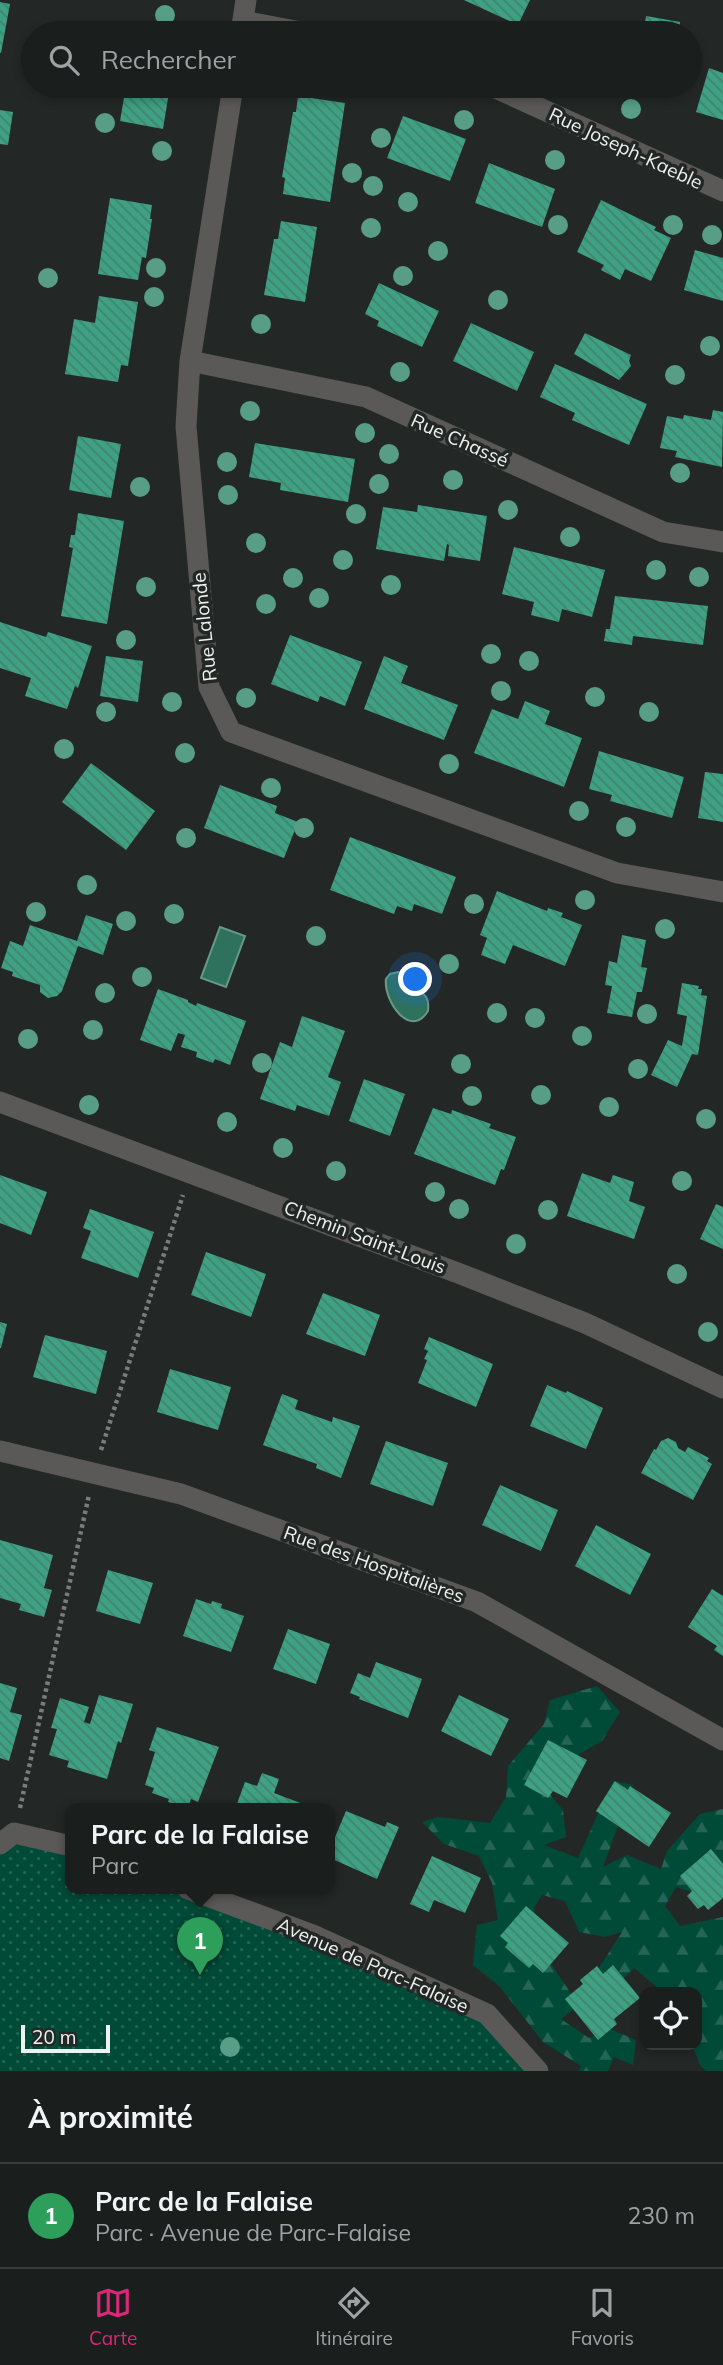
<!DOCTYPE html>
<html lang="fr">
<head>
<meta charset="utf-8">
<style>
  body { margin:0; font-family:Mulish,sans-serif; background:#272b29; color:#f1f3f6 }
  .controls { position:absolute; right:21px; bottom:21px; display:grid; overflow:hidden; border-radius:14px; box-shadow:0 4px 10px #0003 }
  .controls button { width:63px; height:63px; display:grid; place-items:center; padding:0; border:0; border-bottom:2px solid #383c3b; background:#1a1e1c; color:#f1f3f6; font:35px sans-serif }
  .scale { position:absolute; left:21px; bottom:18px; width:89px; box-sizing:border-box; padding-left:7px; border:4px solid #eef2f0; border-top:0; font-size:19px; line-height:24px; white-space:nowrap; color:#eef2f0; -webkit-text-stroke:5px #232826; paint-order:stroke }
  .you { position:absolute; left:416px; top:980px; width:24px; height:24px; margin:-18px; border:5px solid #fff; border-radius:50%; background:#1a73e8; box-shadow:0 0 0 10px #1a73e833 }
  .badge { display:grid; place-items:center; width:46px; height:46px; border-radius:50%; background:#db2777; color:#fff; font-size:23px; font-weight:700 }
  .pin { position:absolute; translate:-50% -58px; filter:drop-shadow(0 2px 4px #0008) }
  .pin::after { content:''; position:absolute; top:37px; width:24px; height:21px; background:inherit; clip-path:polygon(0 0,100% 0,50% 100%) }
  .popup { position:absolute; left:65px; top:1803px; width:270px; height:91px; box-sizing:border-box; display:grid; place-content:center; border-radius:14px; background:#1a1e1c; filter:drop-shadow(0 2px 5px #0005); font-size:23px; white-space:nowrap; color:#9fa2a3 }
  .popup b { font-size:26px; color:#f1f3f6 }
  .popup::after { content:''; position:absolute; left:50%; top:100%; margin-left:-14px; border:14px solid transparent; border-top-color:#1a1e1c }
  .list { margin:0; padding:0; list-style:none }
  h2 { display:flex; justify-content:space-between; align-items:center; height:91px; margin:0; padding:0 28px; font-size:30px }
  h2 small { font-size:23px; font-weight:400; color:#9fa2a3 }
  .list li { display:grid; grid-template-columns:46px 1fr auto; gap:21px; align-items:center; box-sizing:border-box; height:105px; padding:0 28px; border-top:2px solid #383c3b }
  .list b { display:block; font-size:26px; white-space:nowrap }
  .list p { margin:0; font-size:23px; white-space:nowrap; color:#9fa2a3 }
  .list em { font-size:23px; font-style:normal; color:#9fa2a3 }
  .icon { flex:none; width:38px; height:38px; fill:none; stroke:currentColor; stroke-width:2; stroke-linecap:round; stroke-linejoin:round }
  .map { position:relative; flex:none; width:723px; height:2071px; overflow:hidden }
  .search { position:absolute; background:#1a1e1c; box-shadow:0 4px 10px #0003; left:21px; right:21px; top:21px; height:77px; display:flex; align-items:center; gap:18px; box-sizing:border-box; padding:0 24px; border-radius:38px; color:#9fa2a3; font-size:26px }
  .sheet { height:196px; background:#1a1e1c }
  nav { display:flex; justify-content:space-around; align-items:center; box-sizing:border-box; height:98px; border-top:2px solid #383c3b; background:#1a1e1c; font-size:19px; color:#9fa2a3 }
  nav a { display:grid; justify-items:center; gap:4px }
  nav .on { color:#db2777 }
  .map>svg:first-child { display:block }
  .forest { fill:url(#forest-firs) }
  .park { fill:url(#park-dots) }
  .water { fill:#2e715c; stroke:#689888; stroke-width:2 }
  .building { fill:url(#building-back-hatch) }
  .lines { fill:none; stroke-linecap:round; stroke-linejoin:round }
  .path { stroke:#797e7c; stroke-width:4.5; stroke-dasharray:3.5 3.5; stroke-linecap:butt }
  .minor { stroke:#5b5858; stroke-width:21 }
  .tertiary { stroke:#5b5858; stroke-width:21 }
  .tree { fill:#589e87 }
  .labels { text-anchor:middle; stroke-width:7; stroke-linejoin:round; paint-order:stroke }
  .street-label { font-size:19px; fill:#eef2f0; stroke:#232826 }
</style>
</head>
<body>
<div class="map">
<svg width="723" height="2071" viewBox="0 0 723 2071">
  <defs>
    <pattern id="forest-firs" width="22" height="20" patternUnits="userSpaceOnUse" patternTransform="scale(1.75)"><rect width="22" height="20" fill="#004b38"/><path d="M5 1l3.5 6h-7zM16 11l3.5 6h-7z" fill="#266555"/></pattern>
    <pattern id="park-dots" width="8" height="8" patternUnits="userSpaceOnUse" patternTransform="scale(1.75)"><rect width="8" height="8" fill="#004b38"/><path d="M2 2h.1M6 6h.1" fill="none" stroke="#266555" stroke-width="1.8" stroke-linecap="round"/></pattern>
    <pattern id="building-back-hatch" width="6" height="6" patternUnits="userSpaceOnUse" patternTransform="scale(1.75)"><rect width="6" height="6" fill="#3fa183"/><path d="M-1 5l2 2M0 0l6 6M5-1l2 2" fill="none" stroke="#42826e"/></pattern>
  </defs>
  <rect width="100%" height="100%" fill="#232826"/>
  <path class="forest" d="M597,1686L620,1712L602,1741L574,1757L541,1784L563,1810L566,1837L544,1845L578,1858L613,1781L633,1785L603,1867L627,1855L661,1869L667,1851L700,1814L723,1809V1885L707,1897L676,1887L665,1906L680,1926L723,1917V2071H706L700,2065L692,2045H697V1992H663L634,1968L608,1994L595,1974L622,1932L605,1937L579,1932L565,1901L542,1895L534,1908L538,1945L579,2005L561,2019L589,2038L610,2029L636,2040L633,2065L614,2057L608,2071H579L581,2066L543,2042L500,1987L473,1965L477,1925L498,1920L492,1883L479,1856L444,1844L422,1822L439,1817L490,1823L506,1797L508,1766L544,1724L550,1700Z"/>
  <path class="park" d="M0,1844L70,1846L71,1889H188L487,2014L538,2071H0Z"/>
  <path class="water" d="M220,927L245,936L226,987L201,978Z
    M398,972C405,975 405,978 410,984C419,995 430,990 428,1011C410,1040 383,1000 386,979L390,974Z"/>
  <path class="building" d="M464,0H530L518,25Z
    M0,2L10,4L1,53H0Z
    M646,16L680,22L679,33H612L613,24L644,30Z
    M709,68L723,73V120L696,112Z
    M126,86H170L163,129L120,121Z
    M643,86H670L669,92Z
    M298,96L345,103L330,202L283,194L285,178L282,177L293,112H296Z
    M0,110L13,112L8,145L0,144Z
    M403,116L466,139L450,181L387,158Z
    M489,163L555,189L542,227L475,203Z
    M110,198L152,205L150,219H152L146,258L142,257L138,280L98,274Z
    M601,200L656,227L654,230L671,238L651,281L625,269L620,280L601,270L604,265L577,252Z
    M281,221L317,227L305,302L264,295L274,239H278Z
    M695,250L723,258V301L684,290Z
    M379,283L439,311L422,347L377,326L379,321L365,314Z
    M99,296L138,302L128,366L121,365L118,382L65,374L74,319L95,323Z
    M471,323L534,352L517,391L453,361Z
    M585,333L631,355L629,361L631,366L619,380L574,354Z
    M555,364L647,404L629,445L572,420L575,413L540,397Z
    M713,410L723,412L722,467L675,457L677,451L660,448L667,416L683,419L684,415L711,420Z
    M78,436L121,444L111,498L69,490Z
    M255,443L355,459L348,502L280,490L281,483L249,477Z
    M418,505L487,516L480,561L448,556L449,545L447,544L444,561L376,549L383,507L417,512Z
    M78,513L124,521L107,624L61,616L73,548L69,547L71,535H75Z
    M514,547L605,570L592,617L562,609L559,622L531,615L534,602L502,594Z
    M615,596L708,606L703,645L633,636L632,645L604,641L606,629H610Z
    M0,622L46,637L48,632L92,646L78,688L75,686L67,709L25,696L31,678L0,668Z
    M290,635L362,662L345,706L320,696L318,702L271,684Z
    M106,656L143,661L138,702L100,696Z
    M384,656L408,666L401,683L458,705L444,740L364,709Z
    M525,701L550,711L545,724L582,738L564,787L474,753L492,709L518,719Z
    M599,751L684,777L672,818L610,801L612,795L589,789Z
    M91,763L155,811L126,850L62,802Z
    M705,772L723,774V822L698,818Z
    M220,785L277,806L275,813L298,822L284,858L204,828Z
    M350,837L456,877L442,914L414,904L412,911L397,906L394,914L330,890Z
    M497,891L547,911L548,908L563,913L561,917L582,925L565,966L513,945L505,964L481,955L487,938L480,935Z
    M86,915L113,924L103,955L78,946L62,991L57,996L48,998L40,992V985L12,976L13,972L1,968L10,941L23,946L30,925L77,941Z
    M622,935L646,940L641,967L647,968L642,992H637L632,1017L607,1013L612,986L605,985L609,961L617,963Z
    M682,983L699,986L698,989H702L701,995L707,996L698,1055L692,1054L677,1087L651,1075L668,1040L682,1046L687,1016L677,1014Z
    M158,989L188,1000V1002L196,1006L197,1003L246,1021L230,1065L215,1059L213,1063L196,1057L197,1052L181,1047L185,1035L178,1033L171,1051L140,1040Z
    M302,1016L345,1031L328,1077L341,1082L329,1116L297,1105L295,1111L260,1099L280,1042L292,1047Z
    M364,1079L405,1094L390,1136L349,1121Z
    M433,1108L451,1114L452,1110L491,1124L489,1128L516,1137L504,1170L501,1169L495,1185L414,1154Z
    M582,1173L610,1183L613,1175L634,1182L629,1201L645,1207L634,1239L567,1216Z
    M0,1175L47,1192L31,1235L0,1223Z
    M716,1204L723,1207V1249L700,1239Z
    M90,1209L154,1232L138,1278L81,1258L91,1231L83,1228Z
    M206,1252L266,1274L251,1317L191,1295Z
    M323,1293L380,1315L365,1356L306,1334Z
    M0,1322L7,1324L1,1348H0Z
    M45,1335L107,1351L96,1394L33,1377Z
    M429,1337L493,1364L476,1407L418,1383L427,1360L424,1359L428,1351L424,1349Z
    M170,1369L231,1387L218,1430L157,1412Z
    M547,1385L566,1393L567,1391L603,1408L586,1449L530,1426Z
    M282,1394L298,1400L295,1409L332,1422L333,1417L360,1426L341,1478L316,1468L317,1464L263,1445Z
    M668,1438L676,1442L678,1448L685,1452L688,1447L709,1458L707,1461L712,1464L693,1500L641,1473L654,1449L656,1450L661,1441Z
    M386,1441L448,1463L433,1506L370,1484Z
    M500,1485L558,1510L541,1551L482,1525Z
    M596,1525L651,1554L630,1595L575,1566Z
    M0,1540L53,1555L44,1588L52,1590L44,1617L19,1610L21,1604L0,1598Z
    M108,1570L153,1583L140,1624L96,1611Z
    M712,1589L723,1596V1656L714,1650L717,1646L688,1627Z
    M196,1599L211,1604L212,1601L222,1604L221,1608L244,1616L231,1652L183,1636Z
    M288,1629L330,1644L316,1684L273,1669Z
    M376,1662L422,1679L408,1718L359,1699L360,1697L350,1693L358,1673L370,1678Z
    M0,1683L17,1688L10,1712L22,1715L9,1761L0,1758Z
    M99,1695L133,1704L121,1743L118,1741L107,1779L67,1767L69,1761L49,1755L57,1729L51,1728L60,1698L89,1707L84,1722L90,1724Z
    M459,1695L509,1719L491,1756L441,1731Z
    M157,1727L219,1747L198,1802L191,1799L188,1808L168,1802L169,1799L152,1793L154,1788L145,1785L155,1752L149,1750Z
    M548,1740L587,1760L567,1798L553,1791L548,1798L524,1785Z
    M262,1773L279,1779L274,1793L303,1804L301,1809H235L245,1782L257,1786Z
    M615,1781L628,1790L630,1786L671,1813L649,1847L596,1811Z
    M346,1811L385,1827L387,1822L399,1827L377,1879L330,1858V1849Z
    M711,1849L723,1864V1898L708,1910L704,1905L698,1909L687,1896L692,1891L680,1876Z
    M432,1856L481,1878L465,1913L434,1900L429,1912L410,1904Z
    M526,1906L569,1943L543,1973L533,1964L529,1968L505,1947L508,1943L500,1936Z
    M613,1965L640,1998L614,2019L617,2024L598,2040L565,1999L583,1984L580,1980L597,1966L603,1974Z"/>
  <g class="lines">
    <path class="path" d="M101,1450L183,1195
      M20,1808L89,1495"/>
    <path class="minor" d="M243,21L306,33
      M241,33L246,0
      M233,86L190,361L186,426L209,687L231,732L617,873L723,892
      M491,86L723,191
      M190,361L366,397L663,532L723,542
      M0,1451L181,1494L477,1602L723,1740
      M0,1844L14,1833L71,1846
      M188,1889L313,1935L487,2014L538,2071"/>
    <path class="tertiary" d="M0,1102L458,1273L585,1323L723,1388"/>
  </g>
  <g class="tree">
    <circle cx="165" cy="15" r="10"/>
    <circle cx="631" cy="109" r="10"/>
    <circle cx="464" cy="120" r="10"/>
    <circle cx="105" cy="123" r="10"/>
    <circle cx="381" cy="138" r="10"/>
    <circle cx="162" cy="151" r="10"/>
    <circle cx="555" cy="160" r="10"/>
    <circle cx="352" cy="173" r="10"/>
    <circle cx="373" cy="186" r="10"/>
    <circle cx="408" cy="202" r="10"/>
    <circle cx="558" cy="225" r="10"/>
    <circle cx="673" cy="225" r="10"/>
    <circle cx="371" cy="228" r="10"/>
    <circle cx="712" cy="235" r="10"/>
    <circle cx="438" cy="251" r="10"/>
    <circle cx="156" cy="268" r="10"/>
    <circle cx="403" cy="276" r="10"/>
    <circle cx="48" cy="278" r="10"/>
    <circle cx="154" cy="297" r="10"/>
    <circle cx="498" cy="300" r="10"/>
    <circle cx="261" cy="324" r="10"/>
    <circle cx="710" cy="346" r="10"/>
    <circle cx="400" cy="372" r="10"/>
    <circle cx="675" cy="375" r="10"/>
    <circle cx="250" cy="411" r="10"/>
    <circle cx="365" cy="433" r="10"/>
    <circle cx="389" cy="454" r="10"/>
    <circle cx="227" cy="462" r="10"/>
    <circle cx="680" cy="473" r="10"/>
    <circle cx="453" cy="480" r="10"/>
    <circle cx="379" cy="484" r="10"/>
    <circle cx="140" cy="487" r="10"/>
    <circle cx="228" cy="495" r="10"/>
    <circle cx="508" cy="510" r="10"/>
    <circle cx="356" cy="514" r="10"/>
    <circle cx="570" cy="537" r="10"/>
    <circle cx="256" cy="543" r="10"/>
    <circle cx="343" cy="560" r="10"/>
    <circle cx="656" cy="570" r="10"/>
    <circle cx="699" cy="577" r="10"/>
    <circle cx="293" cy="578" r="10"/>
    <circle cx="391" cy="585" r="10"/>
    <circle cx="146" cy="587" r="10"/>
    <circle cx="319" cy="598" r="10"/>
    <circle cx="266" cy="604" r="10"/>
    <circle cx="126" cy="640" r="10"/>
    <circle cx="491" cy="654" r="10"/>
    <circle cx="529" cy="661" r="10"/>
    <circle cx="501" cy="691" r="10"/>
    <circle cx="595" cy="697" r="10"/>
    <circle cx="246" cy="698" r="10"/>
    <circle cx="172" cy="702" r="10"/>
    <circle cx="106" cy="712" r="10"/>
    <circle cx="649" cy="712" r="10"/>
    <circle cx="64" cy="749" r="10"/>
    <circle cx="185" cy="753" r="10"/>
    <circle cx="449" cy="764" r="10"/>
    <circle cx="271" cy="788" r="10"/>
    <circle cx="579" cy="811" r="10"/>
    <circle cx="626" cy="827" r="10"/>
    <circle cx="304" cy="828" r="10"/>
    <circle cx="186" cy="838" r="10"/>
    <circle cx="87" cy="885" r="10"/>
    <circle cx="585" cy="900" r="10"/>
    <circle cx="474" cy="904" r="10"/>
    <circle cx="36" cy="912" r="10"/>
    <circle cx="174" cy="914" r="10"/>
    <circle cx="126" cy="921" r="10"/>
    <circle cx="665" cy="929" r="10"/>
    <circle cx="316" cy="936" r="10"/>
    <circle cx="449" cy="964" r="10"/>
    <circle cx="142" cy="977" r="10"/>
    <circle cx="105" cy="993" r="10"/>
    <circle cx="497" cy="1013" r="10"/>
    <circle cx="647" cy="1014" r="10"/>
    <circle cx="535" cy="1018" r="10"/>
    <circle cx="93" cy="1030" r="10"/>
    <circle cx="582" cy="1036" r="10"/>
    <circle cx="28" cy="1039" r="10"/>
    <circle cx="262" cy="1063" r="10"/>
    <circle cx="461" cy="1064" r="10"/>
    <circle cx="638" cy="1069" r="10"/>
    <circle cx="541" cy="1095" r="10"/>
    <circle cx="472" cy="1096" r="10"/>
    <circle cx="89" cy="1105" r="10"/>
    <circle cx="609" cy="1107" r="10"/>
    <circle cx="706" cy="1119" r="10"/>
    <circle cx="227" cy="1122" r="10"/>
    <circle cx="283" cy="1148" r="10"/>
    <circle cx="336" cy="1171" r="10"/>
    <circle cx="682" cy="1181" r="10"/>
    <circle cx="435" cy="1192" r="10"/>
    <circle cx="459" cy="1209" r="10"/>
    <circle cx="548" cy="1210" r="10"/>
    <circle cx="516" cy="1244" r="10"/>
    <circle cx="677" cy="1274" r="10"/>
    <circle cx="708" cy="1332" r="10"/>
    <circle cx="230" cy="2047" r="10"/>
  </g>
  <g class="labels">
    <g class="street-label">
      <text transform="translate(626 148) rotate(25)" y="7">Rue Joseph-Kaeble</text>
      <text transform="translate(460 440) rotate(24)" y="7">Rue Chassé</text>
      <text transform="translate(204 627) rotate(-96)" y="7">Rue Lalonde</text>
      <text transform="translate(365 1237) rotate(21)" y="7">Chemin Saint-Louis</text>
      <text transform="translate(374 1564) rotate(20)" y="7">Rue des Hospitalières</text>
      <text transform="translate(373 1965) rotate(24)" y="7">Avenue de Parc-Falaise</text>
    </g>
  </g>
</svg>
<div class="controls">
<button><svg class="icon" aria-label="locate" viewBox="0 0 24 24"><circle cx="12" cy="12" r="6"/><path d="M12 2v4M12 18v4M2 12h4M18 12h4"/></svg></button>
</div>
<div class="scale">20 m</div>
<div class="you"></div>
<div class="pin badge" style="left:200px;top:1975px;background:#2e9e5b">1</div>
<div class="popup"><b>Parc de la Falaise</b>Parc</div>
<div class="search"><svg class="icon" aria-label="search" viewBox="0 0 24 24"><circle cx="10" cy="10" r="6"/><path d="M15 15l6 6"/></svg>Rechercher</div>
</div>
<section class="sheet">
<h2>À proximité<small></small></h2>
<ul class="list">
<li><span class="badge" style="background:#2e9e5b">1</span><div><b>Parc de la Falaise</b><p>Parc · Avenue de Parc-Falaise</p></div><em>230 m</em></li>
</ul>
</section>
<nav>
<a class="on"><svg class="icon" aria-label="map" viewBox="0 0 24 24"><path d="M3 6l6-2 6 2 6-2v14l-6 2-6-2-6 2zM9 4v14M15 6v14"/></svg>Carte</a>
<a><svg class="icon" aria-label="directions" viewBox="0 0 24 24"><path d="M12 3l9 9-9 9-9-9zM9 14v-3h6M13 9l2 2-2 2"/></svg>Itinéraire</a>
<a><svg class="icon" aria-label="saved" viewBox="0 0 24 24"><path d="M7 4h10v16l-5-4-5 4z"/></svg>Favoris</a>
</nav>
</body>
</html>
